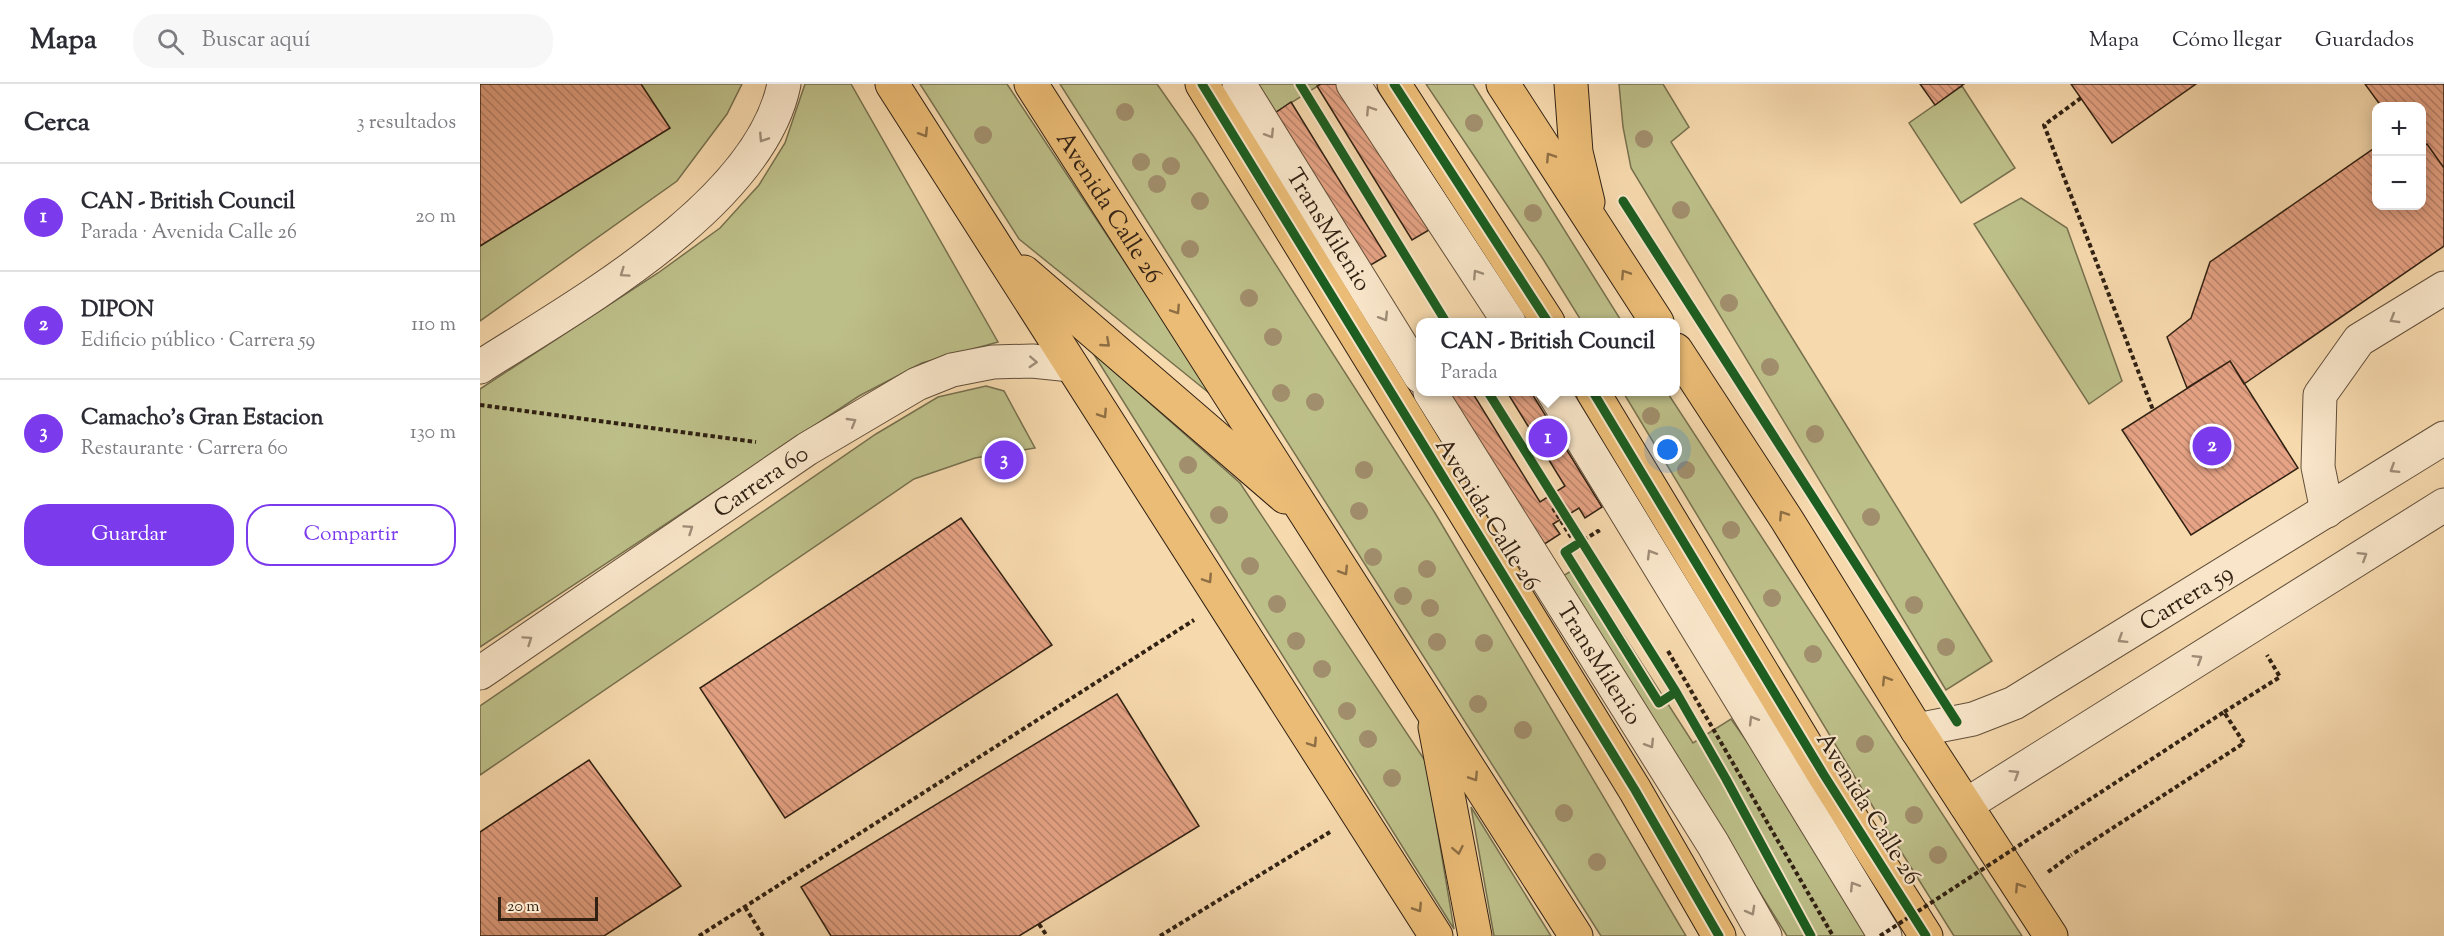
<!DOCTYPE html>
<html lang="es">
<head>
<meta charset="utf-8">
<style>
  body { margin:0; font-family:"Sorts Mill Goudy",serif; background:#f7f7f7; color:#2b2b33 }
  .controls { position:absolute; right:18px; top:18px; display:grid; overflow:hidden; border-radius:12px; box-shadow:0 3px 15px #0003 }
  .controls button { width:54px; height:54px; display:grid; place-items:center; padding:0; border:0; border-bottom:2px solid #e1e1e2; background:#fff; color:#2b2b33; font:30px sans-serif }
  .scale { position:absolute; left:18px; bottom:15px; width:100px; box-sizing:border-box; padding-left:6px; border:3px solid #312113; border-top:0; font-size:16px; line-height:21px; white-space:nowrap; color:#312113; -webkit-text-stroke:4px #f9e6ca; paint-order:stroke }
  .you { position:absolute; left:1188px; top:366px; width:21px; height:21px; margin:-15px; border:4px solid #fff; border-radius:50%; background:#1a73e8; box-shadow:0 0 0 9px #1a73e833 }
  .badge { display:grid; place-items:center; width:39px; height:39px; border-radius:50%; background:#7c3aed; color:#fff; font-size:20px; font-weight:700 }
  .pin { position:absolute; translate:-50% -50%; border:3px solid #fff; box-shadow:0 2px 6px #0006 }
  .popup { position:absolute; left:936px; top:234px; width:264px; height:78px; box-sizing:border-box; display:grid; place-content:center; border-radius:12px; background:#fff; filter:drop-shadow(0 2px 4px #0005); font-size:20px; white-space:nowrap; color:#7c7c81 }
  .popup b { font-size:22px; color:#2b2b33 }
  .popup::after { content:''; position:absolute; left:50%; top:100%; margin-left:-12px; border:12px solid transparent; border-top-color:#fff }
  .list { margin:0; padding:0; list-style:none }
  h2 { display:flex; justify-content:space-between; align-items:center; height:78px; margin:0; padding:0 24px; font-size:26px }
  h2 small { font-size:20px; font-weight:400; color:#7c7c81 }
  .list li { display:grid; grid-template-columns:39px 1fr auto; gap:18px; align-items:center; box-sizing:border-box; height:108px; padding:0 24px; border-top:2px solid #e1e1e2 }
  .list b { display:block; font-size:22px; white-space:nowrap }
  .list p { margin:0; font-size:20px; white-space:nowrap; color:#7c7c81 }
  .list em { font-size:20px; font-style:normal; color:#7c7c81 }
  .actions { display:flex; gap:12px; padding:18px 24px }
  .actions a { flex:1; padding:14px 0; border:2px solid #7c3aed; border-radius:24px; text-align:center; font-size:21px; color:#7c3aed }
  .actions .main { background:#7c3aed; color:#fff }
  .icon { flex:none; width:33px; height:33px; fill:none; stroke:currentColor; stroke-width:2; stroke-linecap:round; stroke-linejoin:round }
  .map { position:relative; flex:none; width:1964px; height:852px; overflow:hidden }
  header { display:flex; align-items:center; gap:36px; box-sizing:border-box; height:84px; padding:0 30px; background:#fff; border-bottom:2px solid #e1e1e2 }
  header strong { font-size:28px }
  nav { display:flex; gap:33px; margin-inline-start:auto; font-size:21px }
  .search { width:420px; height:54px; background:#f7f7f7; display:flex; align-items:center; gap:15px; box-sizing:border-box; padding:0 21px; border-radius:24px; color:#7c7c81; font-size:22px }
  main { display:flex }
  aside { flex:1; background:#fff }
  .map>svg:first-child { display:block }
  .green { fill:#bdbf89; stroke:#77704e; stroke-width:1.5 }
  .building { fill:url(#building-back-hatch); stroke:#312113; stroke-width:1.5 }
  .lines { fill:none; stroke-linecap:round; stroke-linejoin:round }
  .minor-casing { stroke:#624f3a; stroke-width:35 }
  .major-casing { stroke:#312113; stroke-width:35 }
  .path { stroke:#312113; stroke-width:4; stroke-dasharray:4.5 3; stroke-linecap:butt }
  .minor { stroke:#f9e6ca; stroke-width:33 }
  .major { stroke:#ebbc76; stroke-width:33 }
  .path-bridge { stroke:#312113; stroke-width:4; stroke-dasharray:4.5 3; stroke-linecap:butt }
  .cycleway-casing { stroke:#f9e6ca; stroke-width:13 }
  .cycleway { stroke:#1b5e20; stroke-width:9 }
  .tree { fill:#a18e6c }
  .oneway { stroke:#9f8d78 }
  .oneway2 { stroke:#8e6e44 }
  .labels { text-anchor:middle; stroke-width:4.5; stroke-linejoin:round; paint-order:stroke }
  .street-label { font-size:24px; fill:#312113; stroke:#f9e6ca }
</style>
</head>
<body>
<header>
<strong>Mapa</strong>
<div class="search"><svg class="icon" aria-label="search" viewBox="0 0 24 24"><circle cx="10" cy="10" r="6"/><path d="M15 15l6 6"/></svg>Buscar aquí</div>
<nav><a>Mapa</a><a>Cómo llegar</a><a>Guardados</a></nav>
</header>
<main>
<aside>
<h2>Cerca<small>3 resultados</small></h2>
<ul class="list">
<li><span class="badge">1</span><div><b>CAN - British Council</b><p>Parada · Avenida Calle 26</p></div><em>20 m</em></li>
<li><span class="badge">2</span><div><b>DIPON</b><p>Edificio público · Carrera 59</p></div><em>110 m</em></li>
<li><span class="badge">3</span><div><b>Camacho's Gran Estacion</b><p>Restaurante · Carrera 60</p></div><em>130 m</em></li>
</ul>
<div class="actions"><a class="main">Guardar</a><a>Compartir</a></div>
</aside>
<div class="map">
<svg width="1964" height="852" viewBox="0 0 1964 852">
  <defs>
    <pattern id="building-back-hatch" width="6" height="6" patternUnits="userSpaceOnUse" patternTransform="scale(1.5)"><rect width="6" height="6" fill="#e6a385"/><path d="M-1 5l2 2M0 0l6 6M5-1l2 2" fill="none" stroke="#bb846c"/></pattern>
  </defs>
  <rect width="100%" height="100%" fill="#f6d9ad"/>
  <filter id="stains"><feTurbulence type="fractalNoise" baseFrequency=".00333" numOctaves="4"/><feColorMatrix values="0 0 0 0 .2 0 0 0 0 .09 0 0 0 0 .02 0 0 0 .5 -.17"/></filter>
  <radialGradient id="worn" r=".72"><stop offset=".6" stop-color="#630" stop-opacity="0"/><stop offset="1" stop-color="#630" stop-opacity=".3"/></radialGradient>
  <path class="green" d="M161,0H262L247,30L197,97L0,237V162L190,44Z
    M325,0H371L518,258L442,279L379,312L0,563V305L178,189L240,144L279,101L305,59Z
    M440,0H527L734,313L539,155Z
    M580,0H677L714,53L955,429L1206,852H1121Z
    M778,0H841L795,29Z
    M946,0H993L1142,238H1102L1063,175Z
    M1139,0H1183L1209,43L1191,58L1512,577L1466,606L1151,84L1143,43Z
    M1482,2L1535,84L1481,119L1429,39Z
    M1541,114L1587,144L1642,297L1609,320L1494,140Z
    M613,269L760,399L946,678L974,845Z
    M506,302L524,307L555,364L495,374L434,395L0,691V622L396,350L458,313Z
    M1143,308H1187L1542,852H1474L1390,718Z
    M1099,482L1213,659L1251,635L1280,676L1391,852H1307L1083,492Z
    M991,723L1071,852H1014Z"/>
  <path class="building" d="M0,0H161L190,44L0,162Z
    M841,0H859L949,146L932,156L837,2Z
    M1440,0H1484L1455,21Z
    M1591,0H1716L1632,59Z
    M1885,0H1964V84L1947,60L1942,63V22H1901Z
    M811,18L906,172L889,182L795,29Z
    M1947,60L1964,84V162L1764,300L1750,277L1707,304L1687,253L1711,234L1730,178L1896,63V122H1942V63Z
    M1750,277L1818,384L1711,451L1642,346Z
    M968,308H992L1060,418L1085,402L1027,308H1051L1122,423L1105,434L1099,424L1073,440L1080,450L1063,461Z
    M481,434L572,561L305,734L220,604Z
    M637,610L719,742L539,852H351L321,803Z
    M109,676L201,802L124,852H0V748Z"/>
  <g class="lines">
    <defs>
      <g id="minor">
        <path id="s1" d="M759,0L940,292"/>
        <path d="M873,0L1029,238"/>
        <path d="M0,283C97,221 280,120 304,0"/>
        <path id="s2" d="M950,308L1233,760L1285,852"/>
        <path d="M1073,308L1405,852"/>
        <path d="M1847,427L1838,383L1840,311L1879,256L1964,204"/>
        <path id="s3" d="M0,589L327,365L437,300L472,286L513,278L552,277L591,281"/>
        <path id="s4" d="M1437,646L1493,635L1534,619L1964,354"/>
        <path d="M1486,721L1964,421"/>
      </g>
      <g id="major">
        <path d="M412,0L956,852"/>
        <path id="s5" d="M551,0L1096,852"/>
        <path d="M722,0L1155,706L1239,852"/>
        <path d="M914,0L1068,238"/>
        <path d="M1023,0L1177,238"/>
        <path d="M1091,0L1096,68L1108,118"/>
        <path d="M544,188L805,413"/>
        <path d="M1196,266L1307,436L1437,646L1571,852"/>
        <path d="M1113,308L1344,691L1446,852"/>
        <path d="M955,643L995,852"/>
      </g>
    </defs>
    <use href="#minor" class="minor-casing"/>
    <use href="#major" class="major-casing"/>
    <path class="path" d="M1601,14L1564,41L1673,326
      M0,321L276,358
      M1073,424L1096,461L1118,447L1119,449
      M1188,567L1353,852
      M1744,628L1800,593L1787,571
      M1568,788L1591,771
      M265,823L283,852
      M559,840L567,852
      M219,852L714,536
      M680,852L850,748"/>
    <use href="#minor" class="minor"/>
    <use href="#major" class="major"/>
    <path class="path-bridge" d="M1400,852L1744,628L1764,659L1591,771"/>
    <defs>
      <path id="cycleway" d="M722,0L1155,706L1239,852
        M820,0L966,238
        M914,0L1068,238
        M1143,117L1477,638
        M1008,308L1196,608L1246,695L1331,852
        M1113,308L1344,691L1446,852
        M1096,461L1085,468L1179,619L1196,608"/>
    </defs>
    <use href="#cycleway" class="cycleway-casing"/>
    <use href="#cycleway" class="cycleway"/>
  </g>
  <g class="tree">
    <circle cx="645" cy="28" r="9"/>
    <circle cx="994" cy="39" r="9"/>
    <circle cx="503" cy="51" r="9"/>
    <circle cx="1164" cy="55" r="9"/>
    <circle cx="661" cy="78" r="9"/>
    <circle cx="691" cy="82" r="9"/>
    <circle cx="677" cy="100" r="9"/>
    <circle cx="720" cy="117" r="9"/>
    <circle cx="1201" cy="126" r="9"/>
    <circle cx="1053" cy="129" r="9"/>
    <circle cx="710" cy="165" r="9"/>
    <circle cx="769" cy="214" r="9"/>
    <circle cx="1249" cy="219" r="9"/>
    <circle cx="793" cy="253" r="9"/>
    <circle cx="1290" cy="283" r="9"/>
    <circle cx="801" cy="309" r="9"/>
    <circle cx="835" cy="318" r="9"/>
    <circle cx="1171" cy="332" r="9"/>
    <circle cx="1335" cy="350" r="9"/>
    <circle cx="708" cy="381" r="9"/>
    <circle cx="884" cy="386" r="9"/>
    <circle cx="1206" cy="386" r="9"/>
    <circle cx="879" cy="427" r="9"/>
    <circle cx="739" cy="431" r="9"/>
    <circle cx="1391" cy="433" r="9"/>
    <circle cx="1251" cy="446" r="9"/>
    <circle cx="893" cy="473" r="9"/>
    <circle cx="770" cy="482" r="9"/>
    <circle cx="947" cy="485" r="9"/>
    <circle cx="923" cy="512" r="9"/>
    <circle cx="1292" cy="514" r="9"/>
    <circle cx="797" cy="520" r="9"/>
    <circle cx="1434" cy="521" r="9"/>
    <circle cx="950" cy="524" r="9"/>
    <circle cx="816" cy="557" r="9"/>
    <circle cx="957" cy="558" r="9"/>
    <circle cx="1004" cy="559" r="9"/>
    <circle cx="1466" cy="563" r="9"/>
    <circle cx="1333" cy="570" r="9"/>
    <circle cx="842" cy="585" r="9"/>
    <circle cx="998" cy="620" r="9"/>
    <circle cx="867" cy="627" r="9"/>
    <circle cx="1043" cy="646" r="9"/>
    <circle cx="888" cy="655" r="9"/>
    <circle cx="1385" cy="660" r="9"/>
    <circle cx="912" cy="694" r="9"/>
    <circle cx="1084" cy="729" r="9"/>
    <circle cx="1434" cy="731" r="9"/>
    <circle cx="1458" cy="771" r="9"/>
    <circle cx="1117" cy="778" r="9"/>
  </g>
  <defs><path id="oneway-chevron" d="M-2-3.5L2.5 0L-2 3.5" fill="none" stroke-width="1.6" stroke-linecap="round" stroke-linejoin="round" transform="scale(1.5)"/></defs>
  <g class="oneway">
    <use href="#oneway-chevron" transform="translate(890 26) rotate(-123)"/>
    <use href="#oneway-chevron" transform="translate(790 50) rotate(58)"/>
    <use href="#oneway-chevron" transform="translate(283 54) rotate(123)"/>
    <use href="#oneway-chevron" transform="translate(144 189) rotate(145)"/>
    <use href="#oneway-chevron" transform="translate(997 190) rotate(-123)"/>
    <use href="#oneway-chevron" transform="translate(904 233) rotate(58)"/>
    <use href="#oneway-chevron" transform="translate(1914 235) rotate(149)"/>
    <use href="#oneway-chevron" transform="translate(553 278) rotate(3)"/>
    <use href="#oneway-chevron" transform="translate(372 338) rotate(-30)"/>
    <use href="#oneway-chevron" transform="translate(1914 385) rotate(148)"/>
    <use href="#oneway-chevron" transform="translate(209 445) rotate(-34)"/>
    <use href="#oneway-chevron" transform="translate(1171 470) rotate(-121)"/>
    <use href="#oneway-chevron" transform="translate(1883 472) rotate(-32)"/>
    <use href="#oneway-chevron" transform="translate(1642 555) rotate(148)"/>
    <use href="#oneway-chevron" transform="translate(48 556) rotate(-34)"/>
    <use href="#oneway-chevron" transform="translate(1718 575) rotate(-32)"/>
    <use href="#oneway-chevron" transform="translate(1273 636) rotate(-121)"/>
    <use href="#oneway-chevron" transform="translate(1170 660) rotate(58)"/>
    <use href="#oneway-chevron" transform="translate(1535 690) rotate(-32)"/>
    <use href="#oneway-chevron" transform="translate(1374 802) rotate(-122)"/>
    <use href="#oneway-chevron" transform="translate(1271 827) rotate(61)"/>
  </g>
  <g class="oneway2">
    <use href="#oneway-chevron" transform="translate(444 49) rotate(58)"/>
    <use href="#oneway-chevron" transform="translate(1070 73) rotate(-123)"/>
    <use href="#oneway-chevron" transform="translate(1145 190) rotate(-123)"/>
    <use href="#oneway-chevron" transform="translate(696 226) rotate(57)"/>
    <use href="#oneway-chevron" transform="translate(626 259) rotate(41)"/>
    <use href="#oneway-chevron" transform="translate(623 330) rotate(57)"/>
    <use href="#oneway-chevron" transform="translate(1303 431) rotate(-123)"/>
    <use href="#oneway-chevron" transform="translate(864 487) rotate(58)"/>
    <use href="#oneway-chevron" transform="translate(728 495) rotate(57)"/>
    <use href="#oneway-chevron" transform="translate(1406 596) rotate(-122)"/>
    <use href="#oneway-chevron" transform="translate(833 659) rotate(57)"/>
    <use href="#oneway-chevron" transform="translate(994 693) rotate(57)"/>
    <use href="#oneway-chevron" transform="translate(978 766) rotate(79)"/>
    <use href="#oneway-chevron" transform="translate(1539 803) rotate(-123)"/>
    <use href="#oneway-chevron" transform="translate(938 824) rotate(57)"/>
  </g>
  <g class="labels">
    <g class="street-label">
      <text dy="8" stroke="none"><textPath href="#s5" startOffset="146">Avenida Calle 26</textPath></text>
      <text dy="8" stroke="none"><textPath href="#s1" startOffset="171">TransMilenio</textPath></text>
      <text dy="8" stroke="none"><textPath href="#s3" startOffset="340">Carrera 60</textPath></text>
      <text transform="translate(1008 430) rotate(58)" y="8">Avenida Calle 26</text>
      <text dy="8" stroke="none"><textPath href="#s4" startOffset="303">Carrera 59</textPath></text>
      <text dy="8" stroke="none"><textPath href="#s2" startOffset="320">TransMilenio</textPath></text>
      <text transform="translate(1389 724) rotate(58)" y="8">Avenida Calle 26</text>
    </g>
  </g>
  <rect width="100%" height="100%" filter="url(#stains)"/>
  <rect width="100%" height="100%" fill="url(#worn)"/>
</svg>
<div class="controls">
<button>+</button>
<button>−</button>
</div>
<div class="scale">20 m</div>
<div class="you"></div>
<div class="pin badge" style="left:1068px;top:354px">1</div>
<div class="popup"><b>CAN - British Council</b>Parada</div>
<div class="pin badge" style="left:1732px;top:362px">2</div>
<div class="pin badge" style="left:524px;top:376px">3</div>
</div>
</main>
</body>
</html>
